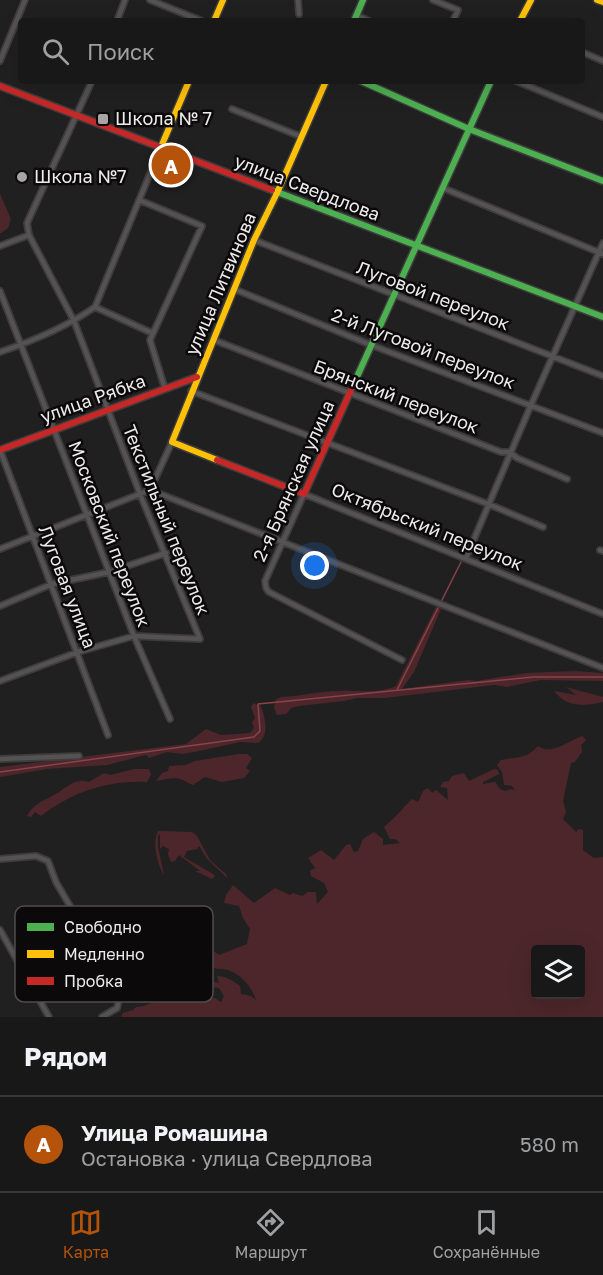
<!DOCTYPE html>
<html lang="ru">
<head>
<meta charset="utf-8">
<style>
  body { margin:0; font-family:"Golos Text",sans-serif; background:#262525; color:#f1f3f6 }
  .controls { position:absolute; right:18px; bottom:18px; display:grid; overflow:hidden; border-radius:6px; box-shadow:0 6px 24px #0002 }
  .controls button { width:54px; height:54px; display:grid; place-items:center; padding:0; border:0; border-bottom:2px solid #373737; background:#191818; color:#f1f3f6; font:30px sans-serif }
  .you { position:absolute; left:315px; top:566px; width:21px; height:21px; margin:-15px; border:4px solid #fff; border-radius:50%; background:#1a73e8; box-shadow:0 0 0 9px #1a73e833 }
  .badge { display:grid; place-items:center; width:39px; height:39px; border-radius:50%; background:#b45309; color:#fff; font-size:20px; font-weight:700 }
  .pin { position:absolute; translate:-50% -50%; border:3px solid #fff; box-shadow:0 2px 6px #0006 }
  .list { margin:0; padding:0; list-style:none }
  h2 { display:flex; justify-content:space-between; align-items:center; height:78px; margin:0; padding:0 24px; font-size:26px }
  h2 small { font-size:20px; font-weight:400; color:#9fa0a2 }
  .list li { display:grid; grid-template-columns:39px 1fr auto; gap:18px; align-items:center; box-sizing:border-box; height:96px; padding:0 24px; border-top:2px solid #373737 }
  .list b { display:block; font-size:22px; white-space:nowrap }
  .list p { margin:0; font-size:20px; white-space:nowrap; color:#9fa0a2 }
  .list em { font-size:20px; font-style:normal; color:#9fa0a2 }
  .icon { flex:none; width:33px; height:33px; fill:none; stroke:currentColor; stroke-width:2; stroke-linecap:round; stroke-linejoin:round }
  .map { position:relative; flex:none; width:603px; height:1017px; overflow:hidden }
  .search { position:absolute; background:#191818; box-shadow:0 6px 24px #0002; left:18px; right:18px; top:18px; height:66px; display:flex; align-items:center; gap:15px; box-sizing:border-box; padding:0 21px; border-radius:6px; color:#9fa0a2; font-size:22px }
  .sheet { height:174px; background:#191818 }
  nav { display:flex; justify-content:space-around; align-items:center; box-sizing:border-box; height:84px; border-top:2px solid #373737; background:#191818; font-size:16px; color:#9fa0a2 }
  nav a { display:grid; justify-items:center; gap:3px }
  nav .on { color:#b45309 }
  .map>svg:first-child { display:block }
  .green { fill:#4c262a; fill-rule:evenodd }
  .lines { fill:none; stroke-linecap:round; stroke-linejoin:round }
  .stream { stroke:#89434b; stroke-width:1.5 }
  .street-casing { stroke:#3e3c3c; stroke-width:8 }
  .fast-casing { stroke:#3e3c3c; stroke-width:9 }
  .slow-casing { stroke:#3e3c3c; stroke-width:9 }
  .jam-casing { stroke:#3e3c3c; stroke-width:9 }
  .street { stroke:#545252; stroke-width:4.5 }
  .fast { stroke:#4caf50; stroke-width:6 }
  .slow { stroke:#ffc107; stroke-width:6 }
  .jam { stroke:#c62828; stroke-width:6 }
  .poi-dot { fill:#a6a4a4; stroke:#0b0909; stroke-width:2 }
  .labels { text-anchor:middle; stroke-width:5; stroke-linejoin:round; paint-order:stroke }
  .poi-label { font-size:18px; fill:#edebeb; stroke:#0b0909; text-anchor:start }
  .street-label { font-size:18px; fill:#edebeb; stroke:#0b0909 }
  .key { fill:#0b0909; stroke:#4f4d4d; stroke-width:1.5 }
  .key-label { font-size:16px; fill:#edebeb }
</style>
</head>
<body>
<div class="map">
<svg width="603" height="1017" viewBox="0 0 603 1017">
  <rect width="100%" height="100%" fill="#212020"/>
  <path class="green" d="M0,194L11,219L8,228L0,234Z
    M436,607L441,609L414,672L402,689L468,680L477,681L526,673L576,671L603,673V681L541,680L507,687L494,685L385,698H357L344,701L299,706L291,708L286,714L277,715L274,708L276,699L282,697C301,696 320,691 339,691C358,690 379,694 396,686Z
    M566,687L603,697V702C584,706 567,708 554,691L576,695Z
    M253,703L261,706C265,718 270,735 258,743L240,742L199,751L183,754L167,752L149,758L146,755L107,765L47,769L0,777V767L186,744L206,729L221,735L250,733L254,728L252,722L255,718L251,707Z
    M582,736L586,740L581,745L582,752L575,762L571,763L563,801L566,812L563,819L576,832L579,829L583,830V850L594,858L603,857V1017H121L123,1013L133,1010L136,1007L144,1006L192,985L202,990L209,998H215L221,1002L224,996L219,988L210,987L204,983L208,980L219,983L217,976C226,976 232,980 240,986L241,994L251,996L256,1000C251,984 235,967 216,969L197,953L208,947L219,955L247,944L250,929L243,918L239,906L224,903L226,895L233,885L254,903L275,888L290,895L293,893L302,896L308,892H316L317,904L328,892L324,883L311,876L310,871L315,868L308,858L321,850L334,860L346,845L350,844L354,852L358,851L363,839L374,832L383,839V845L400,843L395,839H390L384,827C395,818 402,809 412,799L418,802C422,796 420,791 428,788L432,793L436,790L448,800L447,788L440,787L443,782L449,781L452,776L464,773L469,781L494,769L498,770L499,774L483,782V784L495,782L500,789L505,791L511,789L515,790L512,786L504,785L502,772L497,765L501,760C515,757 528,759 538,746C551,756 568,741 582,736ZM536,950H580V994H536Z
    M239,754H247L252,758L246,768L250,771L244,778L222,782L205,777L193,785C189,784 187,782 183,780C175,776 165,780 156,781L162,773L168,771L169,766L186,765L195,761Z
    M134,769H148L150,771L151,775L147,782C108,780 72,792 41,816L35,812L31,817L27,816C33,804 43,801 54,795C66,789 74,777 89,782L104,773L111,775Z
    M158,831L192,832L197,836L210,860L226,874L227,878L207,859L199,846L197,849L187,851L184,857L213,874L215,876L212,879L195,871H200L179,855L175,861L171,862L168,854L169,849L163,846L160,849V834L158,836V847L164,875C157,864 152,842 158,831Z
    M131,905L138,912L145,915L141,922L134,927L128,924L123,911Z"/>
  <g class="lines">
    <path class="stream" d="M441,602L461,562
      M397,690L438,608
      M0,772L254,737L260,731L258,704L533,677H603"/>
    <defs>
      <path id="street" d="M150,0L202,21
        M298,0L299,14
        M433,0L458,10L453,21
        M356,15L369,21
        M117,21L125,0
        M582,52L603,61
        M0,61L25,0
        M516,81L603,117
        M232,109L302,137
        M443,188L603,254
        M139,200L202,226L150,340L165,389
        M254,240L603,376
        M0,246L29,235
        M234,289L371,345L603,433
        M0,291L134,636L170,719
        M95,307L152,333
        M214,340L501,452H510L517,458L567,479
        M0,352C33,341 66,327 95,307L161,147
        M191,391L488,504L543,527
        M0,450L108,735
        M150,490L603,668
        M0,549L150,490L172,442
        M600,550L603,551
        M466,558L531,405L603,243
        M0,606L52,584L109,572L166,553
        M402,660L269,592L266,588L265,581L304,494L603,614
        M0,681L78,652L134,636L200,639L140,494L74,321L29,235L27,223L92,81
        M0,759L79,756
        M0,859L36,856L48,861L56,882L94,947L105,975L119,1000L117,1008L102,1017
        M0,930L49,1017"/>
      <path id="fast" d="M354,21L363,0
        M361,81L469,129L603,181
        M272,190L603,317
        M356,379L491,81"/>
      <path id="slow" d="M597,0L603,2
        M214,21L223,0
        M520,21L531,0
        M161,147L189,81
        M217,460L172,442L254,240L277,193L326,81"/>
      <path id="jam" d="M0,86L272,190
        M0,450L197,377
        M217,460L304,494L356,379"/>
    </defs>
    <use href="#street" class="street-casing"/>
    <use href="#fast" class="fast-casing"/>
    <use href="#slow" class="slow-casing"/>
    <use href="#jam" class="jam-casing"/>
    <use href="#street" class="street"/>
    <use href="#fast" class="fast"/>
    <use href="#slow" class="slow"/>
    <use href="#jam" class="jam"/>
  </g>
  <g class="poi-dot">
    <rect x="97" y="113" width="12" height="12" rx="3"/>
    <circle cx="22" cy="177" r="6"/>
  </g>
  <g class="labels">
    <g class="poi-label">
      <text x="115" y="125">Школа № 7</text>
      <text x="34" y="183">Школа №7</text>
    </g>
    <g class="street-label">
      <text transform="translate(307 188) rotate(21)" y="6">улица Свердлова</text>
      <text transform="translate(221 284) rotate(-67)" y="6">улица Литвинова</text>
      <text transform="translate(433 296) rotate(21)" y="6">Луговой переулок</text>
      <text transform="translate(423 349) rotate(21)" y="6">2-й Луговой переулок</text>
      <text transform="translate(396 397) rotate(21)" y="6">Брянский переулок</text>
      <text transform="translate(93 399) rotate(-20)" y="6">улица Рябка</text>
      <text transform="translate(294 481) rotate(-66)" y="6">2-я Брянская улица</text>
      <text transform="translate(166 520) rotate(68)" y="6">Текстильный переулок</text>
      <text transform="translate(427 527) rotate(22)" y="6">Октябрьский переулок</text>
      <text transform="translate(109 534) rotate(69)" y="6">Московский переулок</text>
      <text transform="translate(67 587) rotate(69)" y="6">Луговая улица</text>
    </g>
  </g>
  <rect x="15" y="906" width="198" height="96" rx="9" class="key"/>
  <rect x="27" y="923" width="27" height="8" fill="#4caf50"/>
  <rect x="27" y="950" width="27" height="8" fill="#ffc107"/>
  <rect x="27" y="977" width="27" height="8" fill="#c62828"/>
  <g class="key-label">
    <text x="64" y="933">Свободно</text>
    <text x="64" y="960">Медленно</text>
    <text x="64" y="987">Пробка</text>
  </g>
</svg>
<div class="controls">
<button><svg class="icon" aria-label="layers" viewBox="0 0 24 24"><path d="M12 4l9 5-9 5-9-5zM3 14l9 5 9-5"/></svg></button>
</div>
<div class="you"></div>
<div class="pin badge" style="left:171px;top:165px">A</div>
<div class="search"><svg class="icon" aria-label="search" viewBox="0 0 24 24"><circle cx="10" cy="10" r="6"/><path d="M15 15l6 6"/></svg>Поиск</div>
</div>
<section class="sheet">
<h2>Рядом<small></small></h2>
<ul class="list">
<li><span class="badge">A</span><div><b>Улица Ромашина</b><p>Остановка · улица Свердлова</p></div><em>580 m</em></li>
</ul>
</section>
<nav>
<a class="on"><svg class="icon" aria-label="map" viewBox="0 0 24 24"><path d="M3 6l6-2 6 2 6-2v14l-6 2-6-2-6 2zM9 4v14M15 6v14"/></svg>Карта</a>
<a><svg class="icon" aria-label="directions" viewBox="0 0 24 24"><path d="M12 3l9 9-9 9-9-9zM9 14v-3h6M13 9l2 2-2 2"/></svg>Маршрут</a>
<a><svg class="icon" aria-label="saved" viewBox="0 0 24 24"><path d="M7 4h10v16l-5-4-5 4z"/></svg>Сохранённые</a>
</nav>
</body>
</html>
